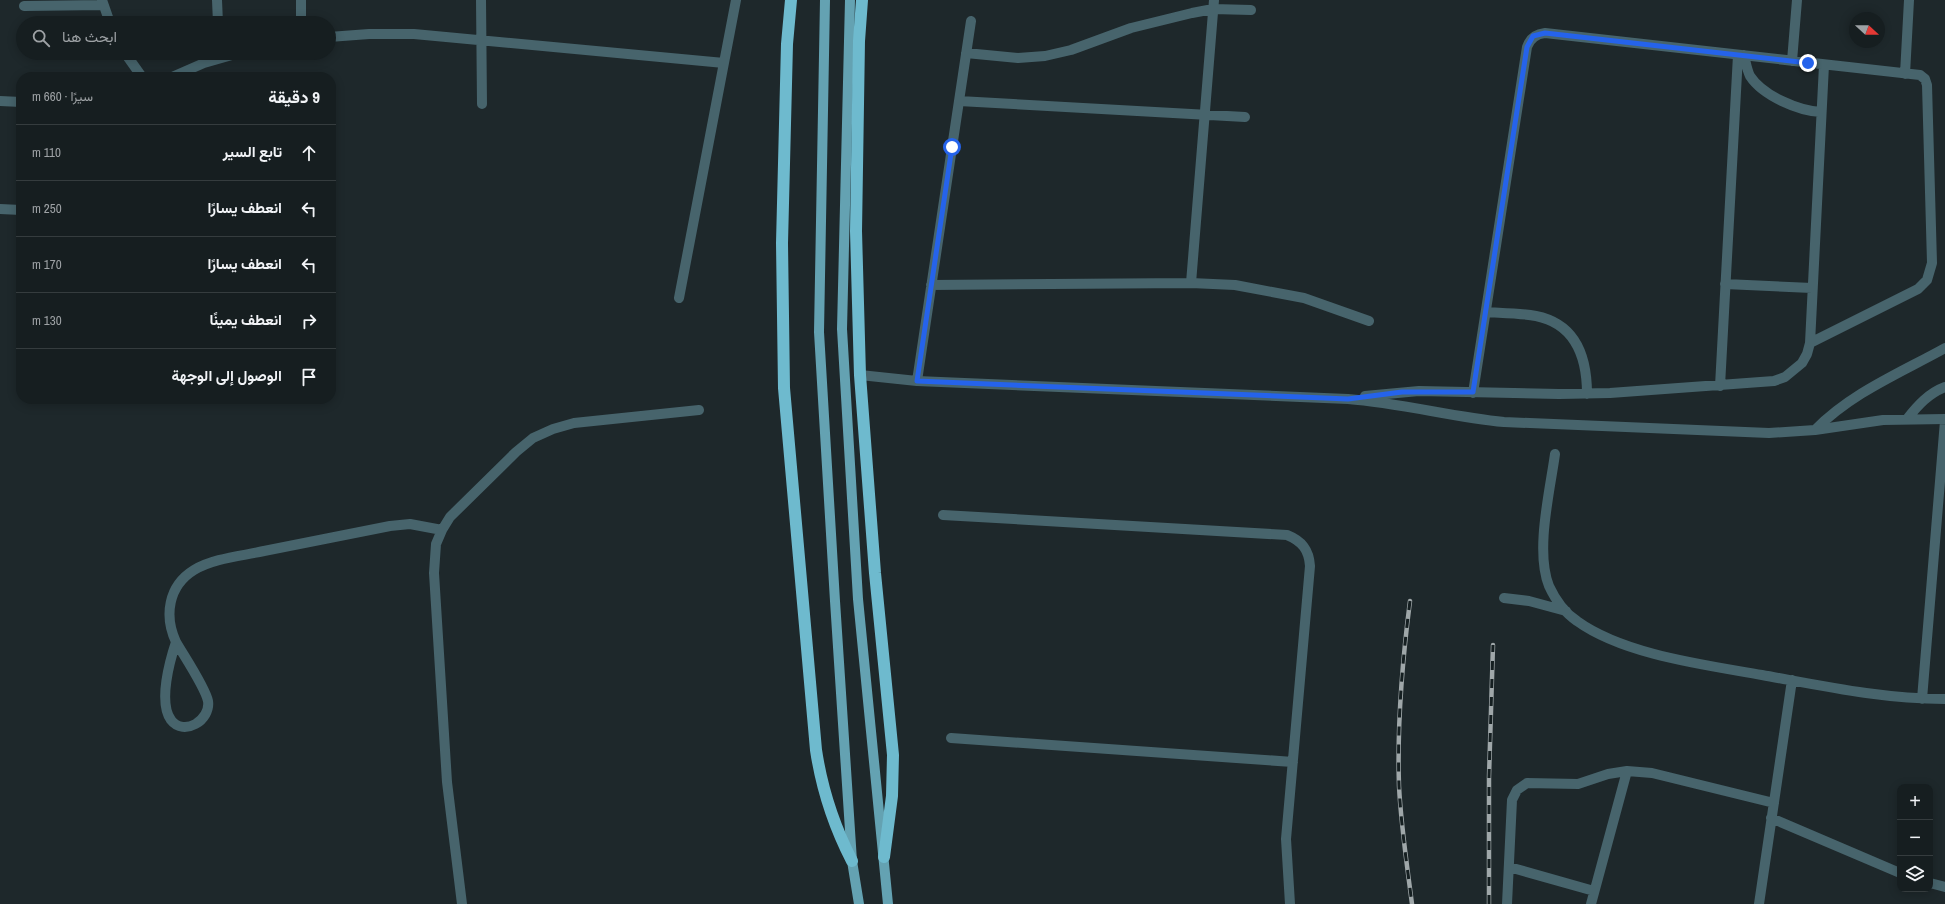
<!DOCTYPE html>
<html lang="ar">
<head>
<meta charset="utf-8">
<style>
  body { margin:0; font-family:"Archivo Narrow",Vazirmatn,sans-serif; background:#232b2d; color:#f1f3f6; direction:rtl }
  .controls { position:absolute; right:12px; bottom:12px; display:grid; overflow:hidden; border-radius:8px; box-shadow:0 2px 10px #0003 }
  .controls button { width:36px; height:36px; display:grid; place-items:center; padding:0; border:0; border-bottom:1px solid #353c3e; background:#161e20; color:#f1f3f6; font:20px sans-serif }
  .compass { position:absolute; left:1849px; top:12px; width:36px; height:36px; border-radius:50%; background:#161e20; box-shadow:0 2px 10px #0003; rotate:111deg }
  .stop { position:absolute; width:12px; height:12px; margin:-9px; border:3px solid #2563eb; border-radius:50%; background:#fff }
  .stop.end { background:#2563eb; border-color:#fff; box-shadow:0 1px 4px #0008 }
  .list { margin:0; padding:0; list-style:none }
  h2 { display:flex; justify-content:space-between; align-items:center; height:52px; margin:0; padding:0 16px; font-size:17px }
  h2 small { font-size:13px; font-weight:400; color:#9ea2a5 }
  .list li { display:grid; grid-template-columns:26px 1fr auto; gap:12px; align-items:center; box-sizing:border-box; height:56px; padding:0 16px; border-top:1px solid #353c3e }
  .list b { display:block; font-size:15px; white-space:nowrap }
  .list em { font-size:13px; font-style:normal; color:#9ea2a5 }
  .icon { flex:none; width:22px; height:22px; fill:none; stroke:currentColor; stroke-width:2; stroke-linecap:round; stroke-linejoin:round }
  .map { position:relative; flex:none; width:1945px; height:904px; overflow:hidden; direction:ltr }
  .search { position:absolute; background:#161e20; box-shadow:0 2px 10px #0003; left:16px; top:16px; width:320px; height:44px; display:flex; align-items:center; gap:10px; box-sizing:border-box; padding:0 14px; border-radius:22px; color:#9ea2a5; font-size:15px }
  .panel { position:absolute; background:#161e20; box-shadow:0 2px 10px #0003; left:16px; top:72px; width:320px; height:332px; border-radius:16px; direction:rtl }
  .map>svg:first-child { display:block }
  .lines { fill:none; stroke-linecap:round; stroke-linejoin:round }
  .minor { stroke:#47646c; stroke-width:10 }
  .major { stroke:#64a2b2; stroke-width:10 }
  .highway { stroke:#6ebace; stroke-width:12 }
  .rail-casing { stroke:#9fa7a9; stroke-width:4.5 }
  .rail { stroke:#151f21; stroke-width:3; stroke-dasharray:9; stroke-linecap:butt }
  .route { stroke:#2563eb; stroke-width:5 }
</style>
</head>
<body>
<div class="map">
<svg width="1945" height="904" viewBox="0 0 1945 904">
  <rect width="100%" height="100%" fill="#1e282b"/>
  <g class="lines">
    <path class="minor" d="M102,0L110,23
      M217,0L218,23
      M301,0V23
      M481,0L482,104
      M24,6L103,5
      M329,37L369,34H414L724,63
      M125,53L142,77
      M966,53L1018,58L1045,56L1071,50L1131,28L1192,13L1213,9L1251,10
      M1744,55C1746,63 1747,70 1750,76C1763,96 1799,111 1821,112
      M1792,61L1797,0
      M1905,74L1909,0
      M172,77L204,63L239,53
      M0,101L21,102
      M959,101L1245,117
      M0,209L21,210
      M1191,283L1214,0
      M1725,284L1812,288
      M931,285L1191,283L1235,285L1304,298L1369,321
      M679,298L736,0
      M1486,312C1502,313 1520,313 1536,316C1576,324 1587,358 1587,394
      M860,375L917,381L1348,399C1401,403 1452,417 1504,422L1769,433L1815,430L1883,420L1945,419
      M917,381L971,21
      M1720,386L1738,55
      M1473,393L1527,47C1530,38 1536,34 1545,33L1920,75L1925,79L1927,85L1932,263L1927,280L1918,289L1810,343
      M1365,396L1419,391L1559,394L1610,393L1774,381L1785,377L1802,363L1807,354L1810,343L1824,65
      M1907,419C1918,405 1929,393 1945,387
      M1815,430C1851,393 1900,373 1945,348
      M1555,454C1550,491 1535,551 1549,586C1555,599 1565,613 1577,621C1624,655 1706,665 1762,675C1823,686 1882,699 1945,699
      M943,515L1287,535C1302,541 1309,550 1310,566L1286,839L1290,904
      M1504,598L1529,601L1566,611
      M176,642C184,656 205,687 208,701C211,720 184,737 171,720C158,702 170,660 176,642C164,616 168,586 194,570C214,558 242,556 264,551C306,543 348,534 390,526L410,524L442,530
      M1922,699L1945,421
      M951,738L1293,762
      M1771,818L1900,873
      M1509,867L1594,891
      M1930,883L1945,887
      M462,904L447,782L434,573L436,544L442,530L450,517L516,452L533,438L553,429L574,423L699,410
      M1507,904L1512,800L1517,790L1527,783L1578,784L1608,774L1627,771L1652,773L1774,803
      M1591,904L1627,771
      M1759,904L1792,680"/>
    <path class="major" d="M825,0L819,332L835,601L852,861L859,904
      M850,0L842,329L858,599L888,904"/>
    <path class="highway" d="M791,0L787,44L782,243L784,388L816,750C822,790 834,826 852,861
      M862,0L859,41L856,231L860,375L875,573L893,755L892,796L884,857"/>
    <defs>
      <path id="rail" d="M1410,601C1402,663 1397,724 1399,786C1401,826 1407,865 1412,904
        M1489,904V777L1493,645"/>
    </defs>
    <use href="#rail" class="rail-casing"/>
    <use href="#rail" class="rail"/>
  </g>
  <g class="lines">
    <path class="route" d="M952,147L917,381L1348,399L1402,392H1473L1527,47L1533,36L1545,33L1808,63"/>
  </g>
</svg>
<div class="controls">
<button>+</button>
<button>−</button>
<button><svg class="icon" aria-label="layers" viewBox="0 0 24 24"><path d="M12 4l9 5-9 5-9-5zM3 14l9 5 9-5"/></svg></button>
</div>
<svg class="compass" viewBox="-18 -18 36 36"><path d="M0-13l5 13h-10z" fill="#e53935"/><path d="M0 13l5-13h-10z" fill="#9ea2a5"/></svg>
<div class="stop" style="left:952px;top:147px"></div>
<div class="stop end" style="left:1808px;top:63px"></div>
<div class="search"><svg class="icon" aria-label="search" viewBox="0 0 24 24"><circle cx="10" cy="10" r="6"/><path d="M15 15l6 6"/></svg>ابحث هنا</div>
<section class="panel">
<h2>9 دقيقة<small>سيرًا · 660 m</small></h2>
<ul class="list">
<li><svg class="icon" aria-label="ahead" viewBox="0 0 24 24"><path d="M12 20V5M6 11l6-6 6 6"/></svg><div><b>تابع السير</b></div><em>110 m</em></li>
<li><svg class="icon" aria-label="left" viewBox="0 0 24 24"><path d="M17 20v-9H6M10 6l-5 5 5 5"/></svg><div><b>انعطف يسارًا</b></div><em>250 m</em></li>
<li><svg class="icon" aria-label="left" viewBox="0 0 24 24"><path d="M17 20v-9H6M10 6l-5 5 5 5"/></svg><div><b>انعطف يسارًا</b></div><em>170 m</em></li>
<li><svg class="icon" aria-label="right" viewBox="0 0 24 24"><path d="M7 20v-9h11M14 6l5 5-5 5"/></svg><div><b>انعطف يمينًا</b></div><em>130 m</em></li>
<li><svg class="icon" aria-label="arrive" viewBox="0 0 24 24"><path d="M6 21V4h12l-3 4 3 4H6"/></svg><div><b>الوصول إلى الوجهة</b></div></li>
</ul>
</section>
</div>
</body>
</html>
